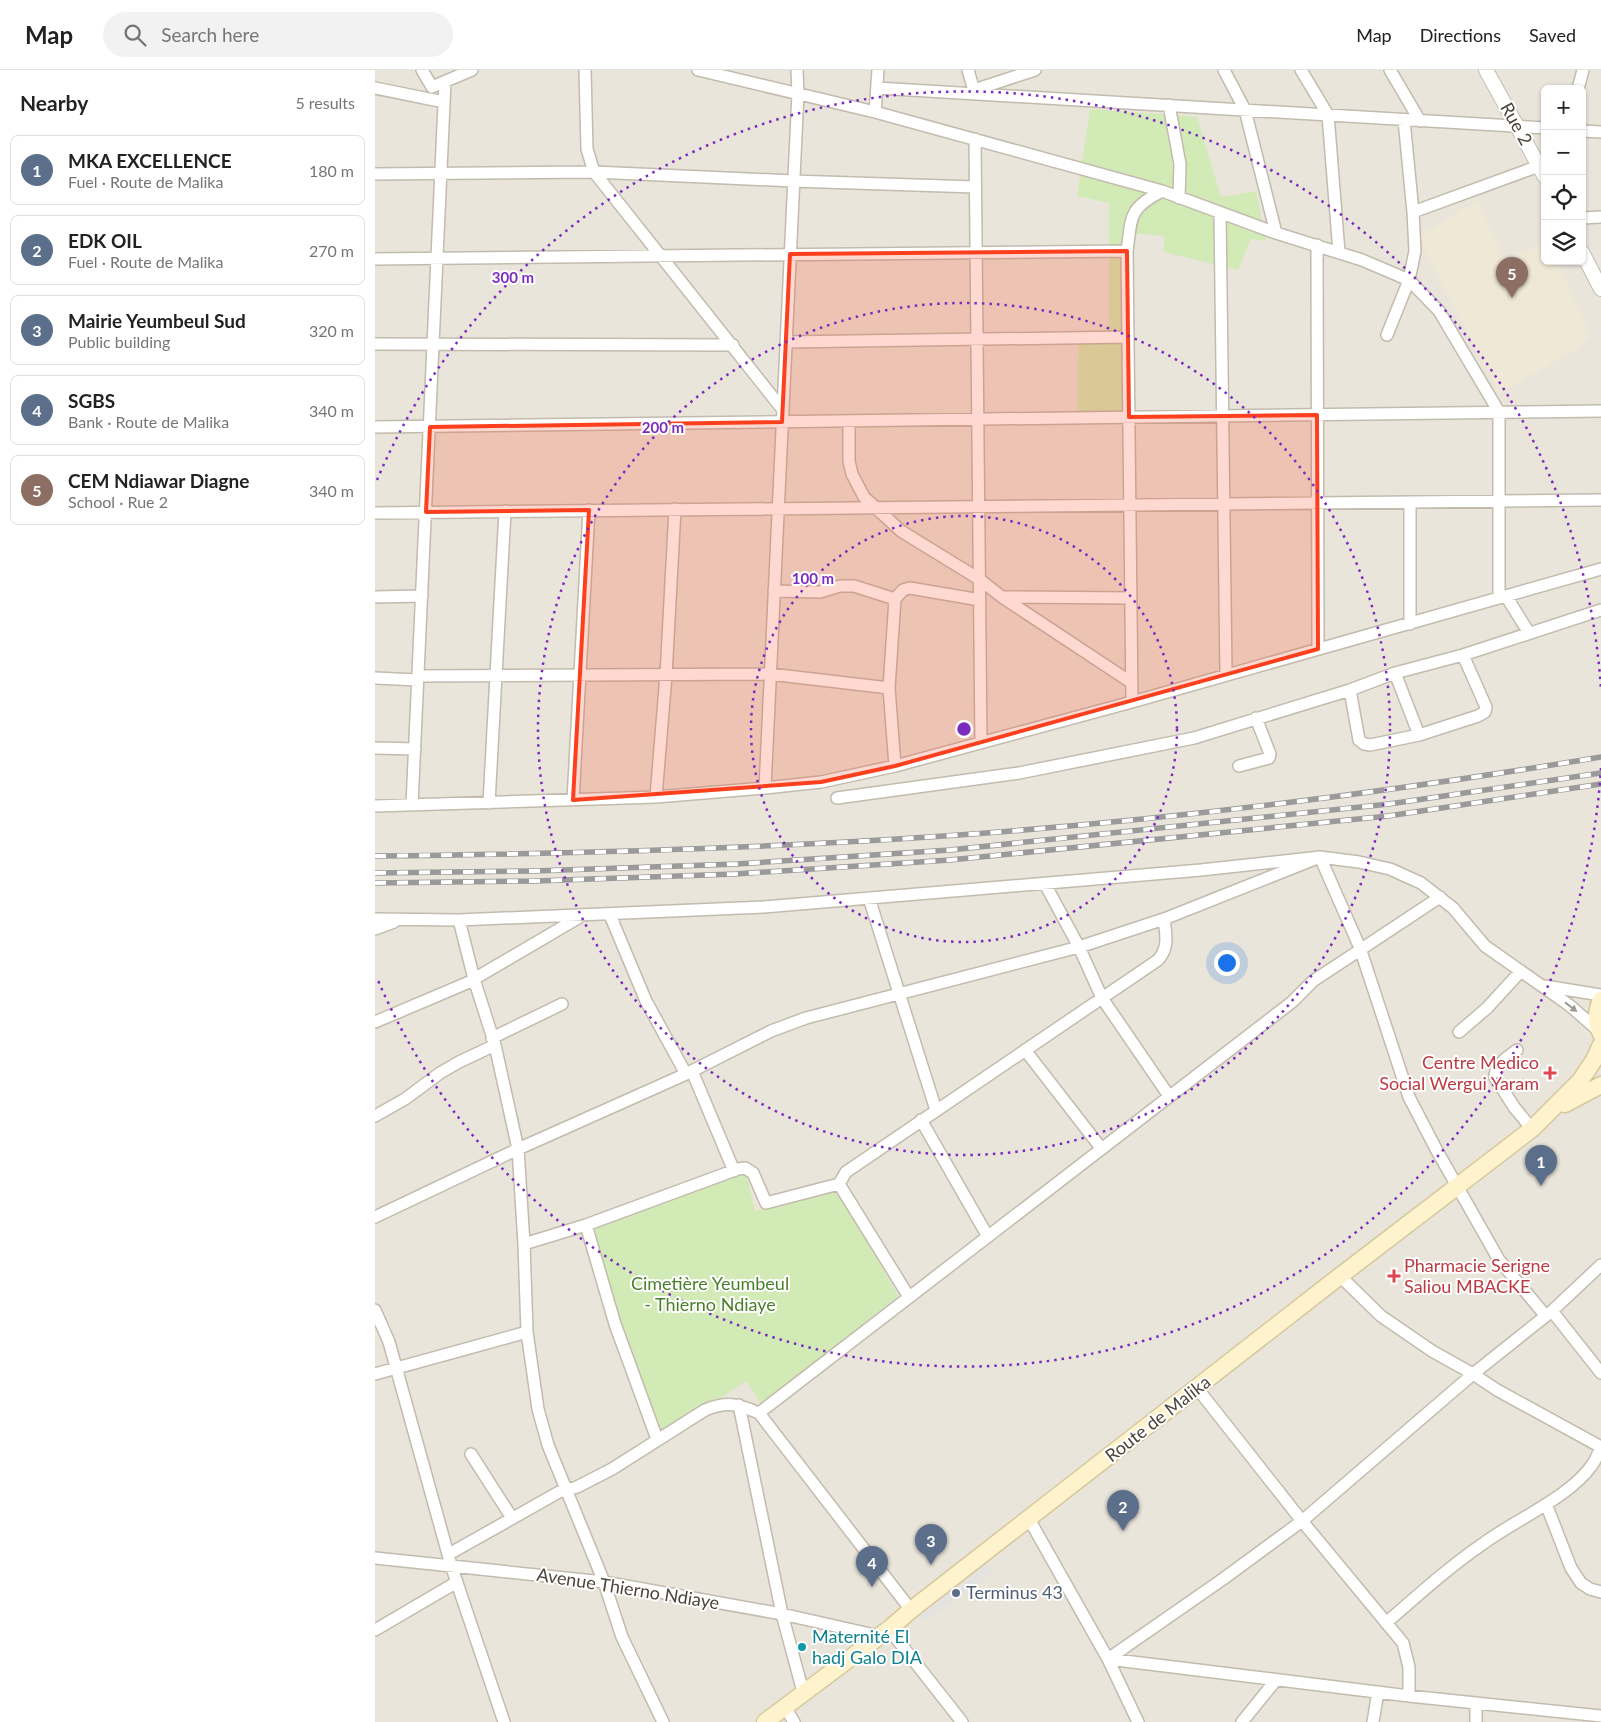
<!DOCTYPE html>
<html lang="en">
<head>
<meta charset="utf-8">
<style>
  body { margin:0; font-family:Lato,sans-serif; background:#f2f2f2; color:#222 }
  .controls { position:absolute; right:15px; top:15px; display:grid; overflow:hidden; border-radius:8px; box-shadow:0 1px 4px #0004 }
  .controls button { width:45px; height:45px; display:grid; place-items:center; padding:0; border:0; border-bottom:1px solid #e0e0e0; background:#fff; color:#222; font:25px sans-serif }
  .you { position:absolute; left:851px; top:892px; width:18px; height:18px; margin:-12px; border:4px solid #fff; border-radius:50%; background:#1a73e8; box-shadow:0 0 0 8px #1a73e833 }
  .badge { display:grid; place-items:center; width:32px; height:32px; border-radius:50%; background:#fc3f1d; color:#fff; font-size:16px; font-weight:700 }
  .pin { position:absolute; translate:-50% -41px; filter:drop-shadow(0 1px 2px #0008) }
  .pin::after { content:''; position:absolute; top:26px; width:18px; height:15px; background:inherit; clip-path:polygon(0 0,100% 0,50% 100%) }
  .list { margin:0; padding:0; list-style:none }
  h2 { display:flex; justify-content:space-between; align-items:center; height:65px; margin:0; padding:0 20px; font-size:21px }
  h2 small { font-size:16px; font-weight:400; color:#767676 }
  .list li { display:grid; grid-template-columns:32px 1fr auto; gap:15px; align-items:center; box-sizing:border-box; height:70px; margin:0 10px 10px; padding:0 10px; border:1px solid #e0e0e0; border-radius:8px }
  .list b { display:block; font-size:19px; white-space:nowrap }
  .list p { margin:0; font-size:16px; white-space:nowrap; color:#767676 }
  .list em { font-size:16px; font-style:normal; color:#767676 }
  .icon { flex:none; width:28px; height:28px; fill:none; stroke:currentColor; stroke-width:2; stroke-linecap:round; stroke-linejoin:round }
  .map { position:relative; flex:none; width:1226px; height:1652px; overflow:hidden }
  header { display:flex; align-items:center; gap:30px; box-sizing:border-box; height:70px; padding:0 25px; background:#fff; border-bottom:1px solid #e0e0e0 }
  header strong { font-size:24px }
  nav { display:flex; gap:28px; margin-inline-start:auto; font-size:18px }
  .search { width:350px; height:45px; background:#f2f2f2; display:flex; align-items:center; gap:12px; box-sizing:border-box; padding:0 18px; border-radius:28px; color:#767676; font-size:19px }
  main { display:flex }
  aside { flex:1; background:#fff }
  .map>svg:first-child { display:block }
  .residential { fill:#eae5da; fill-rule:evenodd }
  .education { fill:#efe8d6 }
  .green { fill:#d2eab5 }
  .parking { fill:#e5e3e0 }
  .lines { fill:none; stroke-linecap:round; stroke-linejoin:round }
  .minor-casing { stroke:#c2bbae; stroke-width:14 }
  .tertiary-casing { stroke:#c2bbae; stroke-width:16 }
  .secondary-casing { stroke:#d6c79b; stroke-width:19 }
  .minor { stroke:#fff; stroke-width:11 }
  .tertiary { stroke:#fff; stroke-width:14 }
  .secondary { stroke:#fff3cd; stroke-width:16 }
  .rail-casing { stroke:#9a9a9a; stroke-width:5.5 }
  .rail { stroke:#fff; stroke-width:4; stroke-dasharray:11; stroke-linecap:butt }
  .oneway { fill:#9c9892 }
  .marked { fill:#fc3f1d; fill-opacity:0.2; stroke:#fc3f1d; stroke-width:4; stroke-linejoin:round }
  .ring { fill:none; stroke:#7b2cbf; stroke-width:2.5; stroke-dasharray:2.5 5 }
  .health-dot { fill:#e0444e; stroke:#fff; stroke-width:2 }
  .service-dot { fill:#5c6f8a; stroke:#fff; stroke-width:2 }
  .culture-dot { fill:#0f9aa8; stroke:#fff; stroke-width:2 }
  .labels { text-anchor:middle; stroke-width:4; stroke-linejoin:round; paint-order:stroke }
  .street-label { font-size:18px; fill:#4b4439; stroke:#fff }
  .health-label { font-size:18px; fill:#be3a42; stroke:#fff; text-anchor:end }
  .park-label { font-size:18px; fill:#4a7f2a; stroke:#fff }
  .service-label { font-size:18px; fill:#4e5e75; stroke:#fff; text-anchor:start }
  .culture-label { font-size:18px; fill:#0d838f; stroke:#fff; text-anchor:start }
  .centre { fill:#7b2cbf; stroke:#fff; stroke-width:2.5 }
  .ring-label { font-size:15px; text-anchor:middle; font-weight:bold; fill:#7b2cbf; stroke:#fff; stroke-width:4; stroke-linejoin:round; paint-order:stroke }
</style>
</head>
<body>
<header>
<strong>Map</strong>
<div class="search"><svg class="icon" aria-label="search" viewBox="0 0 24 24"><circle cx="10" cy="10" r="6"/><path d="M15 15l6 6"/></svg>Search here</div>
<nav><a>Map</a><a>Directions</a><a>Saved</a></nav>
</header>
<main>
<aside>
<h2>Nearby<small>5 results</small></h2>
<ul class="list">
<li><span class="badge" style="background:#5c6f8a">1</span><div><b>MKA EXCELLENCE</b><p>Fuel · Route de Malika</p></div><em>180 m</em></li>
<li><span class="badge" style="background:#5c6f8a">2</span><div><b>EDK OIL</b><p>Fuel · Route de Malika</p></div><em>270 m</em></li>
<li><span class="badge" style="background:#5c6f8a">3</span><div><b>Mairie Yeumbeul Sud</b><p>Public building</p></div><em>320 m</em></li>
<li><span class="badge" style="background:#5c6f8a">4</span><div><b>SGBS</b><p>Bank · Route de Malika</p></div><em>340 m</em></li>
<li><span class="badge" style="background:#8d6e63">5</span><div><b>CEM Ndiawar Diagne</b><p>School · Rue 2</p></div><em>340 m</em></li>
</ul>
</aside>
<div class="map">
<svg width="1226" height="1652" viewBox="0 0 1226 1652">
  <rect width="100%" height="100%" fill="#f6f3ec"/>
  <path class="residential" d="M0,0H1226V1652H0ZM1170,19H1207V191H1170Z"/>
  <path class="education" d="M1103,130L1129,189L1170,173V191H1182L1215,265L1205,277L1124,324L1043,167Z"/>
  <path class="green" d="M715,39L822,47L846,127L881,121L891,171L876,169L863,200L789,182V166L754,163L756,349H702L704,261L734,260V133L702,126Z
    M371,1104L380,1141L463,1120L523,1226L388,1336L371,1311L281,1370L215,1159L320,1117Z"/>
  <path class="parking" d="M612,1493L619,1502L550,1551L545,1544Z"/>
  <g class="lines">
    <defs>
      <path id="minor" d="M47,0L57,17L97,0
        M210,0L212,79L219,102L408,340
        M323,0L500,42L787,121L901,163L987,190L1034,210L1064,241L1124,342V528
        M593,0L600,24
        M849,0L870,40L901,163
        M926,0L953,45L964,182
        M1015,0L1045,51
        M0,18L69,32
        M502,18L1170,58
        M1203,19L1208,0
        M599,20L660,0
        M794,35L805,94L804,128
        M500,42L503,0
        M1207,61L1226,62
        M600,69L606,673
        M0,104L219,102L418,111L600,117
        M1038,142L1164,96
        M845,143L851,604
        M1207,148L1226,147
        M942,175L943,579
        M0,189L752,181
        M1012,265L1034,210L1040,181L1038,142L1029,50
        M411,272L753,267
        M0,274L358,275
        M474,351V391L477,404L489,427L526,461L604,509L627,527L757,613
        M0,357L1226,341
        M1035,432V554
        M0,443L1226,430
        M399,521L445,522L465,516H479L520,529L528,520L535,518L605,530
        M1131,526L1154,563
        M0,527L47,526
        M627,527L756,528
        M1020,603L1044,665
        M43,606L395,604L514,618
        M0,608L43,610
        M975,620L984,670L989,674L995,675L1044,665L1103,646L1110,642L1111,637L1088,585
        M757,632L752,181C757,146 753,139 787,121
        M0,678L40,679
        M520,696L514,618L520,529
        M864,696L894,688L895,684L881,648
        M390,718L423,23L422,0
        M281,727L291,605L300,439
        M462,728L644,703L819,668L975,620L1020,603L1088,585L1226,540
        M198,730L214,440
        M114,733L130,441
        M37,735L70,12
        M0,736L281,727L390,718L446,712L520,696L757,632L1226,499
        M670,814L704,877L727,928L794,1026
        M494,828L561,1040
        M235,845L271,931L311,1004
        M0,849L84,850L389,837L826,800L945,787L984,792L1015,799L1046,813L1078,838L1110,876L1194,935L1224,961
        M84,850L99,909L120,975L143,1079L149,1174L152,1262L163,1339L173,1375L229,1512L247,1567L288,1652
        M0,859L19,852
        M99,909L203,848
        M1170,916L1226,925
        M0,952L99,910
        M1084,962L1112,938L1145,902
        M117,968L187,934
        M650,980L726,1078
        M1142,980C1133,987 1120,994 1120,1007L1139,1037L1157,1059
        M317,1001L359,1101
        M0,1046L30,1029L65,1003L84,992L120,975
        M546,1050L612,1165
        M464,1114L534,1227
        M0,1147L143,1079L311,1004L396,961L431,948L704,877L789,849L945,787L985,878L1034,1027L1061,1079L1124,1190L1170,1245
        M211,1155L240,1254L282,1369
        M149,1174L211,1155L363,1099L370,1098L378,1103L391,1133L464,1114L471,1102L783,890C794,878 791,865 789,849
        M965,1206L1006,1246L1057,1281L1098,1304L1122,1320L1226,1377
        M0,1240L14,1272L76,1495L129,1652
        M1177,1241L1226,1303
        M0,1304L152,1262
        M822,1318L927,1451L1028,1573L1034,1597V1626
        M364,1335L407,1544L428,1622
        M384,1343L917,932L938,911L1065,827
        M96,1384L137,1448
        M1171,1434L1196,1498L1206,1513L1215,1519L1226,1522
        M654,1449L733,1589L763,1652
        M74,1484L184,1422L202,1417L237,1399L330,1340C352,1331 363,1334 384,1343L536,1540
        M0,1488L229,1512L407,1544L504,1566
        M1011,1553C1043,1525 1074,1497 1109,1473C1140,1450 1195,1427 1217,1395C1221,1390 1223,1383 1226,1378
        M514,1559L587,1652
        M0,1560L82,1512
        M733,1589L848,1509L927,1451L1098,1304L1177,1241L1226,1195
        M733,1589L1034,1626L1226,1646
        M410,1637L419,1652
        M867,1652L901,1610
        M998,1652L1003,1622
        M1101,1652V1633"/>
      <path id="tertiary" d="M1111,0L1170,107
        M1207,182L1226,219"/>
      <path id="secondary" d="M1226,930C1221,941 1221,953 1226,964
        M1190,1034L1226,1015
        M390,1652L514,1559L536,1540L965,1206L1157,1059L1205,1011L1219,990L1226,975"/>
    </defs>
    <use href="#minor" class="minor-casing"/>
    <use href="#tertiary" class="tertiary-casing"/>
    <use href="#secondary" class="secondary-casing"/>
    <use href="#minor" class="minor"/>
    <use href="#tertiary" class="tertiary"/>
    <use href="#secondary" class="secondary"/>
    <defs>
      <path id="rail" d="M0,786C190,784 379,779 569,766C789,751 1009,723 1226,687
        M0,803L159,801L362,794L575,780L1014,734L1226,703
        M0,813L160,811L360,804L575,790L1013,746L1226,714"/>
    </defs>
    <use href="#rail" class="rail-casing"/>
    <use href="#rail" class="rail"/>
  </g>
  <defs><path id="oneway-solid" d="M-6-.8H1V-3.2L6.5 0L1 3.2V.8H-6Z" transform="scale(1.25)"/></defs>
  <use class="oneway" href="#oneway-solid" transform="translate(1196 937) rotate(38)"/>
  <path class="marked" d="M752,181L754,347L942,345L943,579L520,696L446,712L198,730L214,440L51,442L55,357L407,352L415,184Z"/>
  <g class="ring">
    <circle cx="589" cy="659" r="213"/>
    <circle cx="589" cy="659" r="426"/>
    <path d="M1226 698A638 638 0 0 1 2 908M2 410A638 638 0 0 1 1226 620"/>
  </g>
  <g class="health-dot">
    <path d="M1172.5 995.5h5v5h5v5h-5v5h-5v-5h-5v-5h5z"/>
    <path d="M1016.5 1198.5h5v5h5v5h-5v5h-5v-5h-5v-5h5z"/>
  </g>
  <circle class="service-dot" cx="581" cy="1523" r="5"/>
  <circle class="culture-dot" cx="427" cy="1577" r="5"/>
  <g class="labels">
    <g class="street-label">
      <text transform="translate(1141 54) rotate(61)" y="6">Rue 2</text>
      <text transform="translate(783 1349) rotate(-38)" y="6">Route de Malika</text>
      <text transform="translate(253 1519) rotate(9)" y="6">Avenue Thierno Ndiaye</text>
    </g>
    <g class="health-label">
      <text x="1164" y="999">Centre Medico<tspan x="1164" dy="21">Social Wergui Yaram</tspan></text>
      <text x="1029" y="1202" text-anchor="start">Pharmacie Serigne<tspan x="1029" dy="21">Saliou MBACKE</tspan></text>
    </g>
    <g class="park-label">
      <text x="335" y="1220">Cimetière Yeumbeul<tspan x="335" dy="21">- Thierno Ndiaye</tspan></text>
    </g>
    <g class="service-label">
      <text x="591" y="1529">Terminus 43</text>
    </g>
    <g class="culture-label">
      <text x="437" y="1573">Maternité El<tspan x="437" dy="21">hadj Galo DIA</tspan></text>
    </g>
  </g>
  <circle cx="589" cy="659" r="8" class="centre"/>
  <g class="ring-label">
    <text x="138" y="213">300 m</text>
    <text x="288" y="363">200 m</text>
    <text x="438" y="514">100 m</text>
  </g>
</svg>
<div class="controls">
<button>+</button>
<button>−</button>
<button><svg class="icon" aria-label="locate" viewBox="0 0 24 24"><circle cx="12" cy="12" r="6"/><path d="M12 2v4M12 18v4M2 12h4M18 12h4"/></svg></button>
<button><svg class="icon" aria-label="layers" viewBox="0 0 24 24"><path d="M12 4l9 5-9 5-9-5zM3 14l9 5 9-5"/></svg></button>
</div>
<div class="you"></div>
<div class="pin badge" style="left:1166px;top:1116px;background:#5c6f8a">1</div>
<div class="pin badge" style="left:748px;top:1461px;background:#5c6f8a">2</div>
<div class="pin badge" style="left:556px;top:1495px;background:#5c6f8a">3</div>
<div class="pin badge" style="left:497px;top:1517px;background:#5c6f8a">4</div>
<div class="pin badge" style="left:1137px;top:228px;background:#8d6e63">5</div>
</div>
</main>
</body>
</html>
